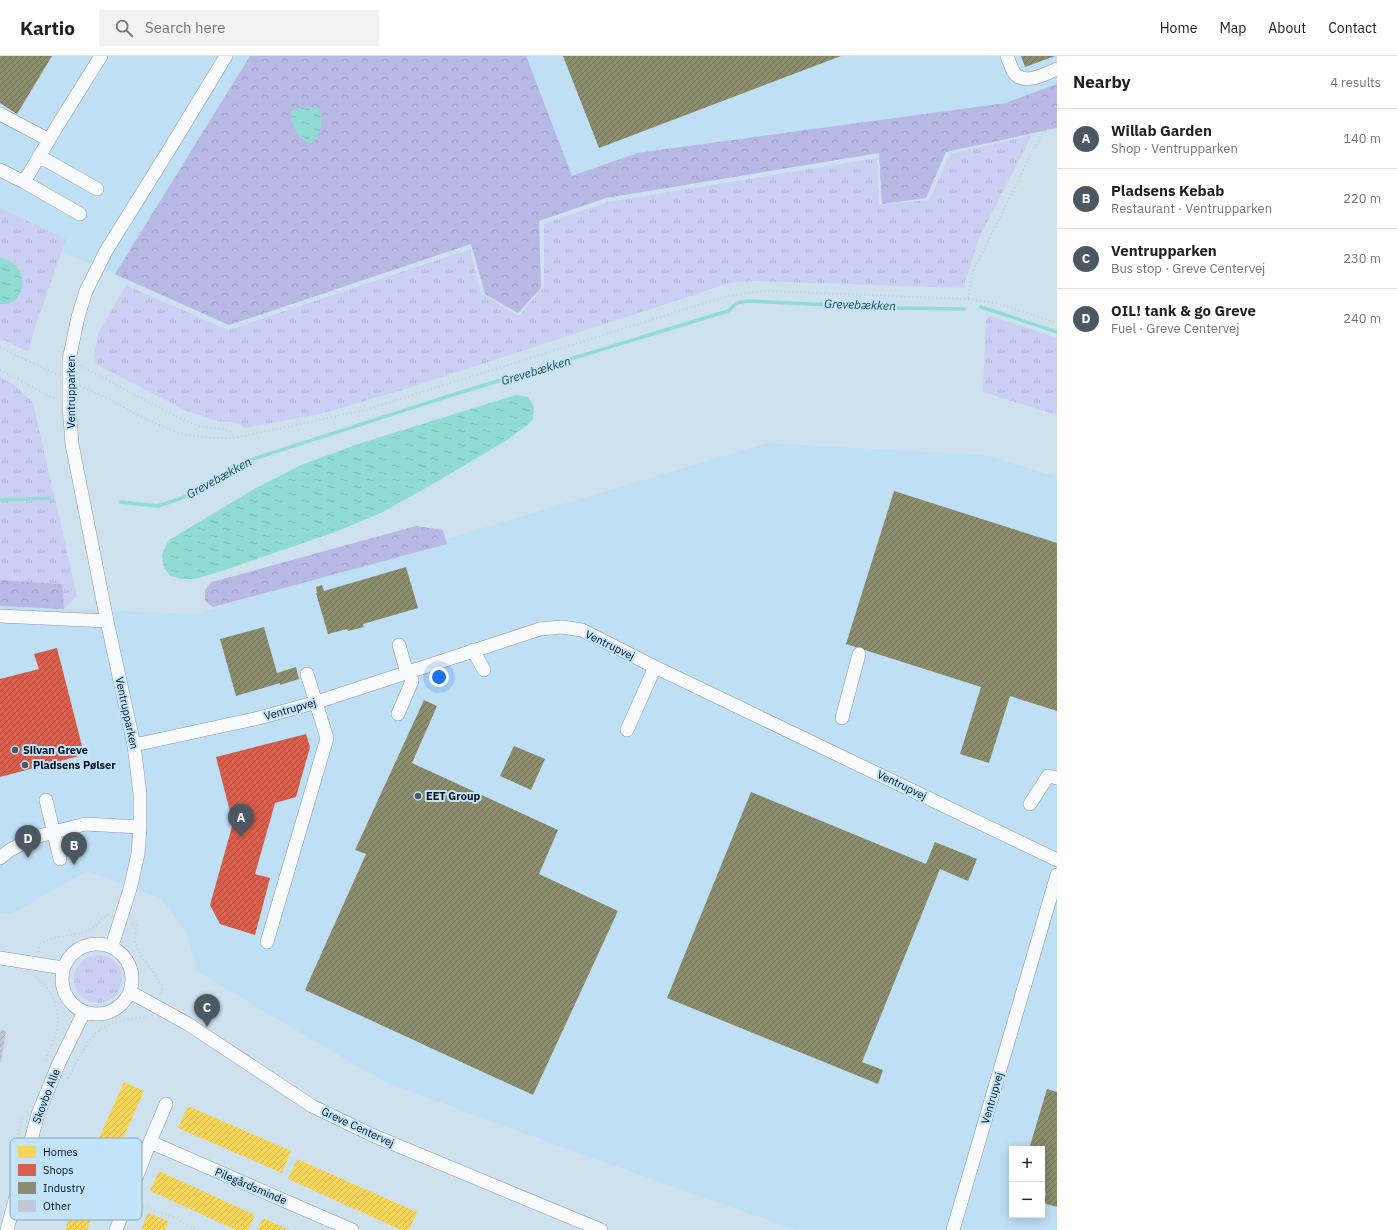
<!DOCTYPE html>
<html lang="en">
<head>
<meta charset="utf-8">
<style>
  body { margin:0; font-family:"IBM Plex Sans",sans-serif; background:#f2f2f2; color:#202124 }
  .controls { position:absolute; right:12px; bottom:12px; display:grid; overflow:hidden; border-radius:0px; box-shadow:0 2px 10px #0003 }
  .controls button { width:36px; height:36px; display:grid; place-items:center; padding:0; border:0; border-bottom:1px solid #e0e0e0; background:#fff; color:#202124; font:20px sans-serif }
  .you { position:absolute; left:439px; top:621px; width:14px; height:14px; margin:-10px; border:3px solid #fff; border-radius:50%; background:#1a73e8; box-shadow:0 0 0 6px #1a73e833 }
  .badge { display:grid; place-items:center; width:26px; height:26px; border-radius:50%; background:#4b5862; color:#fff; font-size:13px; font-weight:700 }
  .pin { position:absolute; translate:-50% -33px; filter:drop-shadow(0 1px 2px #0008) }
  .pin::after { content:''; position:absolute; top:21px; width:14px; height:12px; background:inherit; clip-path:polygon(0 0,100% 0,50% 100%) }
  .list { margin:0; padding:0; list-style:none }
  h2 { display:flex; justify-content:space-between; align-items:center; height:52px; margin:0; padding:0 16px; font-size:17px }
  h2 small { font-size:13px; font-weight:400; color:#757577 }
  .list li { display:grid; grid-template-columns:26px 1fr auto; gap:12px; align-items:center; box-sizing:border-box; height:60px; padding:0 16px; border-top:1px solid #e0e0e0 }
  .list b { display:block; font-size:15px; white-space:nowrap }
  .list p { margin:0; font-size:13px; white-space:nowrap; color:#757577 }
  .list em { font-size:13px; font-style:normal; color:#757577 }
  .icon { flex:none; width:22px; height:22px; fill:none; stroke:currentColor; stroke-width:2; stroke-linecap:round; stroke-linejoin:round }
  .map { position:relative; flex:none; width:1057px; height:1174px; overflow:hidden }
  header { display:flex; align-items:center; gap:24px; box-sizing:border-box; height:56px; padding:0 20px; background:#fff; border-bottom:1px solid #e0e0e0 }
  header strong { font-size:19px }
  nav { display:flex; gap:22px; margin-inline-start:auto; font-size:14px }
  .search { width:280px; height:36px; background:#f2f2f2; display:flex; align-items:center; gap:10px; box-sizing:border-box; padding:0 14px; border-radius:0px; color:#757577; font-size:15px }
  main { display:flex }
  aside { flex:1; background:#fff }
  .map>svg:first-child { display:block }
  .built { fill:#bfdff4; fill-rule:evenodd }
  .grass { fill:url(#grass-tufts) }
  .forest { fill:url(#forest-crowns) }
  .water { fill:url(#water-ripples) }
  .homes { fill:url(#homes-hatch) }
  .shops { fill:url(#shops-hatch) }
  .industry { fill:url(#industry-hatch) }
  .lines { fill:none; stroke-linecap:round; stroke-linejoin:round }
  .stream { stroke:#90dcd3; stroke-width:3.5 }
  .building { fill:url(#building-hatch) }
  .minor-casing { stroke:#8997a1; stroke-width:14 }
  .path { stroke:#c9cfd3; stroke-width:2; stroke-dasharray:1 3; stroke-linecap:butt }
  .minor { stroke:#f8fafc; stroke-width:13 }
  .path-bridge { stroke:#c9cfd3; stroke-width:2; stroke-dasharray:1 3; stroke-linecap:butt }
  .poi-dot { fill:#4b5862; stroke:#c1e4fb; stroke-width:1.5 }
  .labels { text-anchor:middle; stroke-width:4; stroke-linejoin:round; paint-order:stroke }
  .street-label { font-size:11px; fill:#040f16; stroke:#c1e4fb }
  .poi-label { font-size:11px; font-weight:bold; fill:#040f16; stroke:#c1e4fb; text-anchor:start }
  .water-label { font-size:12px; font-style:italic; fill:#1d4b43; stroke:#c1e4fb }
  .key { fill:#c1e4fb; stroke:#88a4b6; stroke-width:1 }
  .key-label { font-size:11px; fill:#040f16 }
</style>
</head>
<body>
<header>
<strong>Kartio</strong>
<div class="search"><svg class="icon" aria-label="search" viewBox="0 0 24 24"><circle cx="10" cy="10" r="6"/><path d="M15 15l6 6"/></svg>Search here</div>
<nav><a>Home</a><a>Map</a><a>About</a><a>Contact</a></nav>
</header>
<main>
<div class="map">
<svg width="1057" height="1174" viewBox="0 0 1057 1174">
  <defs>
    <pattern id="grass-tufts" width="24" height="20" patternUnits="userSpaceOnUse"><rect width="24" height="20" fill="#cccff4"/><path d="M3 7l-1-3M5 7V3M7 7l1-3M15 17l-1-3M17 17v-4M19 17l1-3" fill="none" stroke="#aeb1d0"/></pattern>
    <pattern id="forest-crowns" width="20" height="18" patternUnits="userSpaceOnUse"><rect width="20" height="18" fill="#b8b8e4"/><path d="M2 6a3 3 0 1 1 6 0M12 15a3 3 0 1 1 6 0" fill="none" stroke="#9d9dc3"/></pattern>
    <pattern id="water-ripples" width="26" height="14" patternUnits="userSpaceOnUse"><rect width="26" height="14" fill="#90dcd3"/><path d="M2 4q2-2 4 0t4 0M15 11q2-2 4 0t4 0" fill="none" stroke="#7bbcb4"/></pattern>
    <pattern id="homes-hatch" width="6" height="6" patternUnits="userSpaceOnUse"><rect width="6" height="6" fill="#f6d55c"/><path d="M-1 1l2-2M0 6l6-6M5 7l2-2" fill="none" stroke="#d1b64f"/></pattern>
    <pattern id="shops-hatch" width="6" height="6" patternUnits="userSpaceOnUse"><rect width="6" height="6" fill="#d6604d"/><path d="M-1 1l2-2M0 6l6-6M5 7l2-2" fill="none" stroke="#ab4e3f"/></pattern>
    <pattern id="industry-hatch" width="6" height="6" patternUnits="userSpaceOnUse"><rect width="6" height="6" fill="#8c8c6e"/><path d="M-1 1l2-2M0 6l6-6M5 7l2-2" fill="none" stroke="#707159"/></pattern>
    <pattern id="building-hatch" width="6" height="6" patternUnits="userSpaceOnUse"><rect width="6" height="6" fill="#bec9d5"/><path d="M-1 1l2-2M0 6l6-6M5 7l2-2" fill="none" stroke="#a2abb6"/></pattern>
  </defs>
  <rect width="100%" height="100%" fill="#cee1ee"/>
  <path class="built" d="M0,0H1057V55L1001,77L606,142L229,269L0,168Z
    M767,387L985,399L1057,421V1174H796L573,1095L385,1026L255,950L196,914L188,880L161,842L87,815L11,858L0,856V550L196,558ZM1012,1093H1042V1159H1012Z"/>
  <path class="grass" d="M1032,79L979,182L963,232L753,225L730,227L396,336L320,358L244,372L238,367L217,365L189,356L96,308L94,300L99,276L126,229L228,274L470,193L481,238L519,260L544,230V168L608,146L877,102L879,149L929,144L950,98Z
    M0,152L66,183L36,268L28,296L0,282V248L4,249L2,202L0,201Z
    M991,260L1057,282V359L983,336L986,262Z
    M0,321L17,331L33,347L77,540L64,553L62,528L0,524Z
    M74 923a24 24 0 1 1 48 0a24 24 0 1 1-48 0Z"/>
  <path class="forest" d="M250,0H526L572,120L637,97L1006,47L1057,28V72L946,96L926,142L882,148L879,97L606,142L539,165L541,232L518,257L485,238L471,188L229,269L115,218Z
    M416,470L443,474L447,488L213,551L205,545V534L212,526Z
    M0,524L62,528L64,553L0,550Z"/>
  <path class="water" d="M306,51H313L318,53C324,66 321,77 312,87L305,86C297,76 289,69 291,55L294,53Z
    M0,201C4,203 11,205 14,208C30,221 22,252 0,248Z
    M516,339L528,341L534,351L533,363L525,371L507,384L438,425L381,457L338,475L216,517L194,523H181L170,520L164,512L162,498L169,484L256,432L301,409L358,388Z"/>
  <path class="homes" d="M124,1026L144,1035L106,1120L86,1111Z
    M188,1050L291,1095L282,1117L178,1072Z
    M297,1103L417,1156L409,1174H401L288,1123Z
    M159,1115L255,1159L248,1174H236L150,1135Z
    M84,1122L103,1130L87,1174H65Z
    M148,1157L168,1165L165,1174H141Z
    M263,1162L290,1174H257Z"/>
  <path class="shops" d="M57,592L83,694L78,695L79,700L0,721V623L39,613L34,598Z
    M306,678L310,691L296,741L275,747L255,818L270,822L255,879L220,868L210,849L233,767L216,701Z"/>
  <path class="industry" d="M0,0H52L17,58L0,47Z
    M563,0H841L599,92Z
    M1021,0H1055L1025,11Z
    M894,435L1057,487V655L1010,640L989,707L960,698L981,631L846,588Z
    M406,511L418,552L363,568L364,571L348,575L347,573L328,578L316,537H317L316,531L322,529L324,535Z
    M264,571L277,617L296,611L299,623L280,629V627L236,640L220,583Z
    M424,644L437,650L412,707L558,774L539,818L618,855L533,1039L305,934L366,798L355,794Z
    M514,690L545,703L531,734L500,720Z
    M751,736L926,808L935,786L977,803L968,825L940,813L862,1006L883,1014L878,1028L667,942Z
    M1047,1033L1057,1036V1151L1043,1147L1046,1137L1042,1136V1093H1029Z"/>
  <g class="lines">
    <path class="stream" d="M981,251L1057,276
      M0,444L50,442
      M121,446L158,450L182,442L219,423L247,405L452,339L728,255L737,247L747,245L899,252L964,253"/>
  </g>
  <path class="building" d="M0,974L6,975L1,1006H0Z"/>
  <g class="lines">
    <defs>
      <path id="minor" d="M1007,0C1009,5 1011,11 1013,15C1022,31 1045,18 1057,13
        M0,58L49,84
        M39,100L97,133
        M0,114L24,126
        M80,158L24,126L59,67L101,0
        M0,560L107,565
        M399,589L407,617
        M473,594L484,614
        M398,658L412,625L409,616
        M842,662L859,598
        M627,674L655,611
        M134,689L259,662L317,646L540,573L562,571L582,574L655,611L1057,804
        M46,744L60,803
        M1030,748L1048,720L1057,722
        M0,802L10,794L35,781L85,768L140,771
        M267,886L327,682L307,618
        M62 923a35 35 0 1 1 70 0a35 35 0 1 1-70 0Z
        M112,890L130,833L138,798L140,771V738L134,689L107,565L72,388L69,350V304L78,261L86,235L106,195L172,89L226,0
        M0,902L63,912
        M130,936L188,968L312,1050L372,1079L601,1174
        M150,1086L166,1048
        M7,1174L38,1058L59,1007L84,956
        M116,1174L150,1086L352,1174
        M953,1174L1057,819"/>
    </defs>
    <use href="#minor" class="minor-casing"/>
    <path class="path" d="M968,242L972,218L1032,96L1043,77L1057,65
      M0,291L26,304
      M81,310L177,361L199,370L224,373L231,376L234,382
      M0,314L57,344
      M102,340C129,353 157,371 187,379C202,382 218,382 234,382L365,354L724,241L748,237L767,235L968,243L996,247L1057,267
      M132,868L136,869L135,885L139,896L163,931L161,938
      M38,896L40,888C65,873 85,888 106,858L110,859
      M35,921C44,927 48,932 53,942C65,965 54,983 45,1005
      M68,1022C91,980 95,964 148,961
      M13,1098L23,1059
      M139,1149L177,1162L194,1174"/>
    <use href="#minor" class="minor"/>
    <path class="path-bridge" d="M26,304L102,340"/>
  </g>
  <g class="poi-dot">
    <circle cx="15" cy="694" r="4"/>
    <circle cx="25" cy="709" r="4"/>
    <circle cx="418" cy="740" r="4"/>
  </g>
  <g class="labels">
    <g class="street-label">
      <text transform="translate(71 336) rotate(-90)" y="4">Ventrupparken</text>
      <text transform="translate(610 589) rotate(26)" y="4">Ventrupvej</text>
      <text transform="translate(290 653) rotate(-16)" y="4">Ventrupvej</text>
      <text transform="translate(127 657) rotate(78)" y="4">Ventrupparken</text>
      <text transform="translate(902 729) rotate(26)" y="4">Ventrupvej</text>
      <text transform="translate(46 1040) rotate(-69)" y="4">Skovbo Alle</text>
      <text transform="translate(992 1042) rotate(-74)" y="4">Ventrupvej</text>
      <text transform="translate(358 1071) rotate(25)" y="4">Greve Centervej</text>
      <text transform="translate(251 1130) rotate(23)" y="4">Pilegårdsminde</text>
    </g>
    <g class="poi-label">
      <text x="23" y="698">Silvan Greve</text>
      <text x="33" y="713">Pladsens Pølser</text>
      <text x="426" y="744">EET Group</text>
    </g>
    <g class="water-label">
      <text transform="translate(860 249) rotate(2)" y="4">Grevebækken</text>
      <text transform="translate(536 315) rotate(-17)" y="4">Grevebækken</text>
      <text transform="translate(219 422) rotate(-29)" y="4">Grevebækken</text>
    </g>
  </g>
  <rect x="10" y="1082" width="132" height="82" rx="6" class="key"/>
  <rect x="18" y="1090" width="18" height="12" fill="#f6d55c"/>
  <rect x="18" y="1108" width="18" height="12" fill="#d6604d"/>
  <rect x="18" y="1126" width="18" height="12" fill="#8c8c6e"/>
  <rect x="18" y="1144" width="18" height="12" fill="#bec9d5"/>
  <g class="key-label">
    <text x="43" y="1100">Homes</text>
    <text x="43" y="1118">Shops</text>
    <text x="43" y="1136">Industry</text>
    <text x="43" y="1154">Other</text>
  </g>
</svg>
<div class="controls">
<button>+</button>
<button>−</button>
</div>
<div class="you"></div>
<div class="pin badge" style="left:241px;top:781px">A</div>
<div class="pin badge" style="left:74px;top:809px">B</div>
<div class="pin badge" style="left:207px;top:971px">C</div>
<div class="pin badge" style="left:28px;top:802px">D</div>
</div>
<aside>
<h2>Nearby<small>4 results</small></h2>
<ul class="list">
<li><span class="badge">A</span><div><b>Willab Garden</b><p>Shop · Ventrupparken</p></div><em>140 m</em></li>
<li><span class="badge">B</span><div><b>Pladsens Kebab</b><p>Restaurant · Ventrupparken</p></div><em>220 m</em></li>
<li><span class="badge">C</span><div><b>Ventrupparken</b><p>Bus stop · Greve Centervej</p></div><em>230 m</em></li>
<li><span class="badge">D</span><div><b>OIL! tank &amp; go Greve</b><p>Fuel · Greve Centervej</p></div><em>240 m</em></li>
</ul>
</aside>
</main>
</body>
</html>
